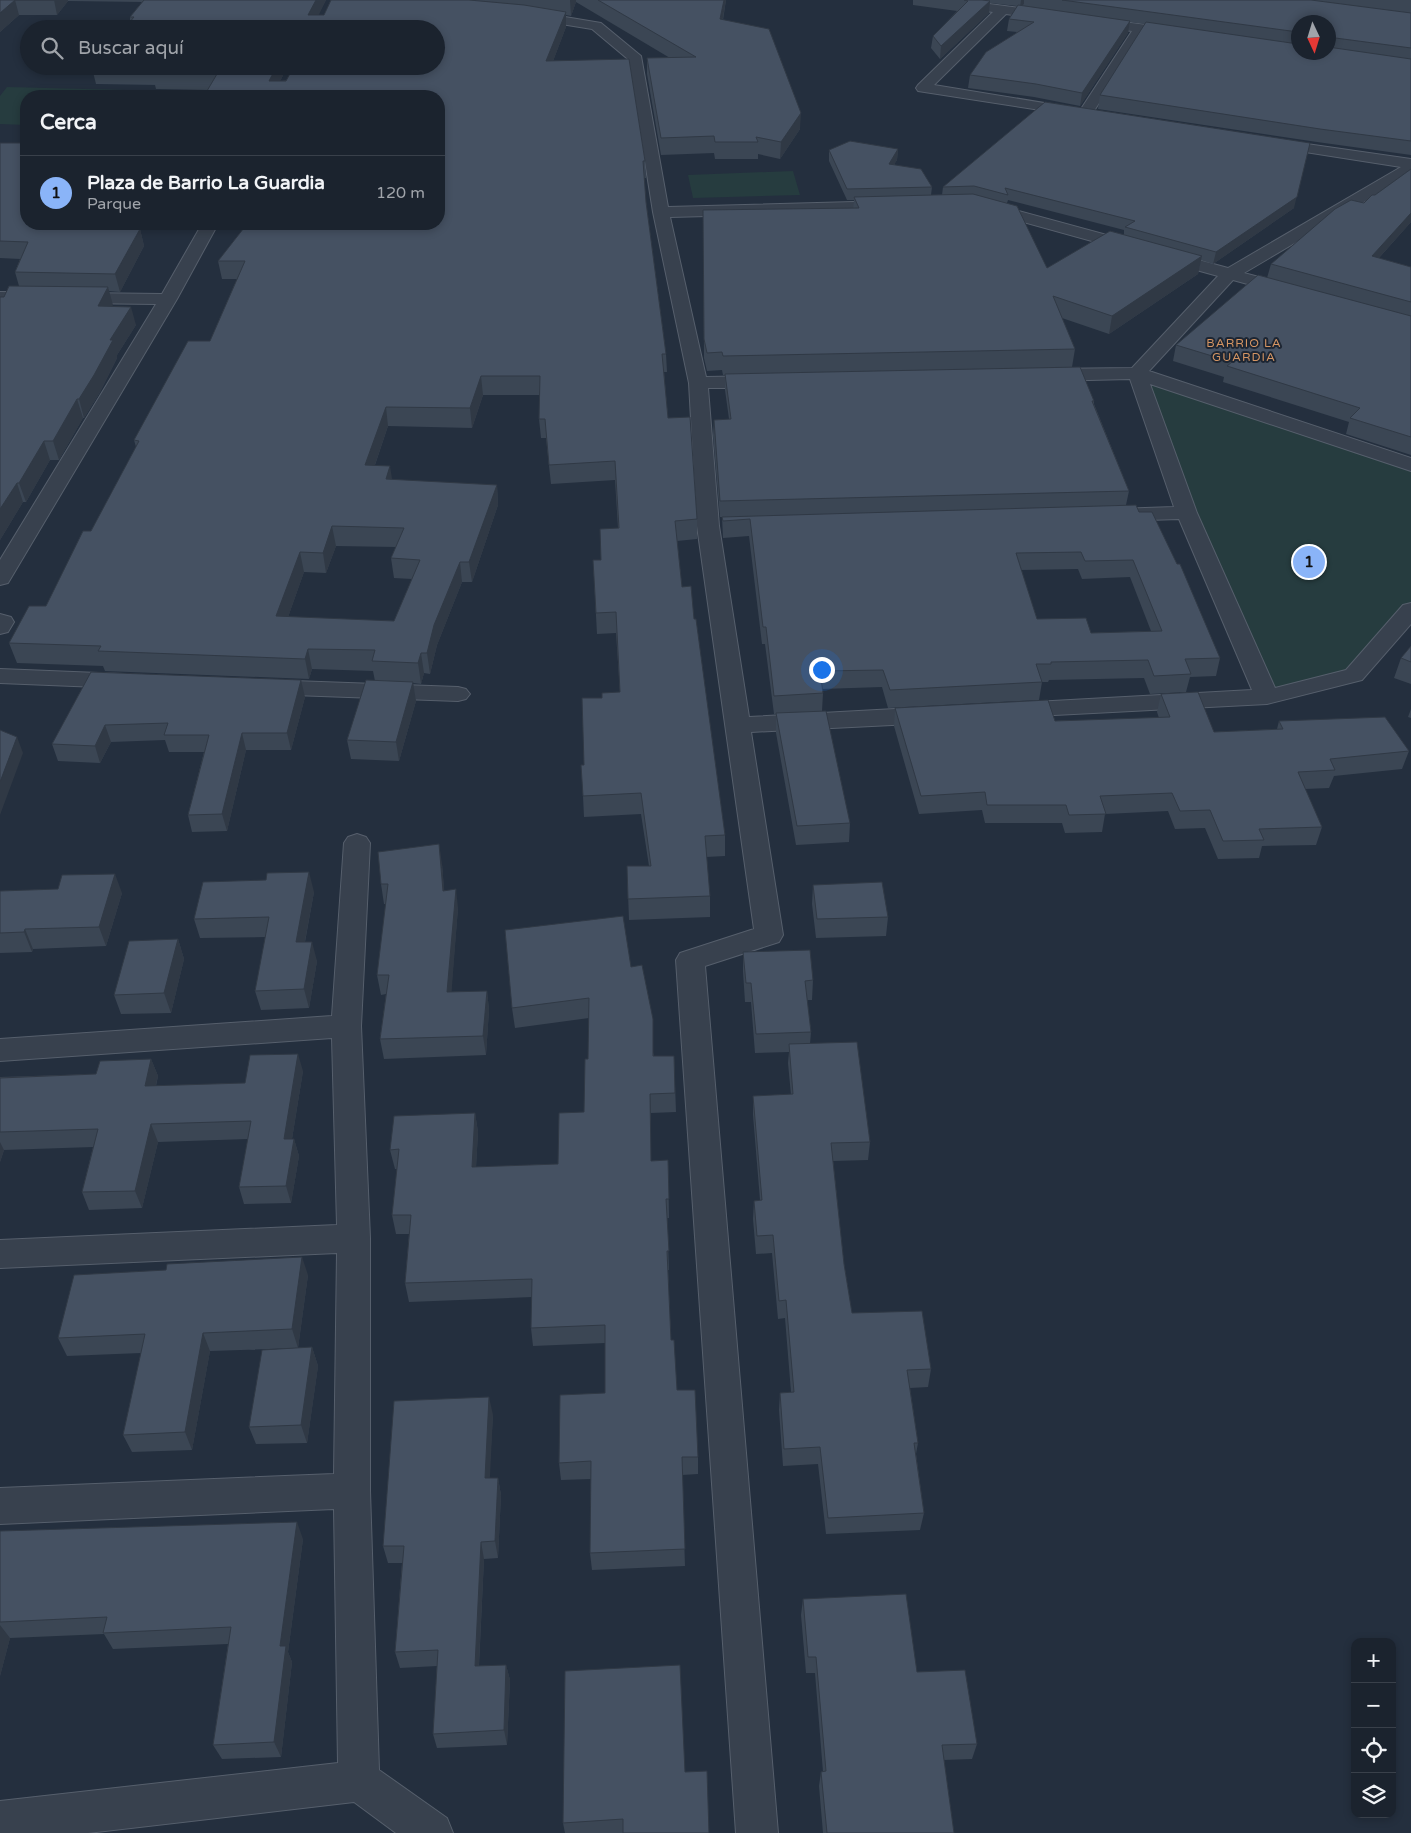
<!DOCTYPE html>
<html lang="es">
<head>
<meta charset="utf-8">
<style>
  body { margin:0; font-family:"Varela Round",sans-serif; background:#242b36; color:#f1f3f6 }
  .controls { position:absolute; right:15px; bottom:15px; display:grid; overflow:hidden; border-radius:10px; box-shadow:0 2px 8px #0003 }
  .controls button { width:45px; height:45px; display:grid; place-items:center; padding:0; border:0; border-bottom:1px solid #39404a; background:#1b232e; color:#f1f3f6; font:25px sans-serif }
  .compass { position:absolute; left:1291px; top:15px; width:45px; height:45px; border-radius:50%; background:#1b232e; box-shadow:0 2px 8px #0003; rotate:176deg }
  .you { position:absolute; left:821px; top:669px; width:18px; height:18px; margin:-12px; border:4px solid #fff; border-radius:50%; background:#1a73e8; box-shadow:0 0 0 8px #1a73e833 }
  .badge { display:grid; place-items:center; width:32px; height:32px; border-radius:50%; background:#8ab4f8; color:#111; font-size:16px; font-weight:700 }
  .pin { position:absolute; translate:-50% -50%; border:2px solid #fff; box-shadow:0 1px 5px #0006 }
  .list { margin:0; padding:0; list-style:none }
  h2 { display:flex; justify-content:space-between; align-items:center; height:65px; margin:0; padding:0 20px; font-size:21px }
  h2 small { font-size:16px; font-weight:400; color:#a0a4aa }
  .list li { display:grid; grid-template-columns:32px 1fr auto; gap:15px; align-items:center; box-sizing:border-box; height:75px; padding:0 20px; border-top:1px solid #39404a }
  .list b { display:block; font-size:19px; white-space:nowrap }
  .list p { margin:0; font-size:16px; white-space:nowrap; color:#a0a4aa }
  .list em { font-size:16px; font-style:normal; color:#a0a4aa }
  .icon { flex:none; width:28px; height:28px; fill:none; stroke:currentColor; stroke-width:2; stroke-linecap:round; stroke-linejoin:round }
  .map { position:relative; flex:none; width:1411px; height:1833px; overflow:hidden }
  .search { position:absolute; background:#1b232e; box-shadow:0 2px 8px #0003; left:20px; top:20px; width:425px; height:55px; display:flex; align-items:center; gap:12px; box-sizing:border-box; padding:0 18px; border-radius:28px; color:#a0a4aa; font-size:19px }
  .panel { position:absolute; background:#1b232e; box-shadow:0 2px 8px #0003; left:20px; top:90px; width:425px; height:140px; border-radius:20px }
  .map>svg:first-child { display:block }
  .green { fill:#263c3f }
  .lines { fill:none; stroke-linecap:round; stroke-linejoin:round }
  .minor-casing { stroke:#565f6c; stroke-width:2 }
  .minor { fill:#38414e; fill-rule:evenodd }
  .wall { fill:#3b4654; fill-rule:evenodd }
  .shaded-wall { fill:#303945 }
  .building { fill:#455162; stroke:#303945; fill-rule:evenodd }
  .labels { text-anchor:middle; stroke-width:4; stroke-linejoin:round; paint-order:stroke }
  .far-neighbourhood-label { font-size:12px; letter-spacing:1px; fill:#d59563; stroke:#1d2633 }
</style>
</head>
<body>
<div class="map">
<svg width="1411" height="1833" viewBox="0 0 1411 1833">
  <rect width="100%" height="100%" fill="#242f3e"/>
  <path class="green" d="M7,87L165,91L162,96H26V125L0,124V96Z
    M793,171L800,195L693,198L688,175Z
    M1137,373L1411,465V610L1354,675L1267,697Z"/>
  <g class="lines">
    <defs>
      <path id="minor" d="M925,0H959L1049,12L1055,16L1049,20L1006,14L934,85L1081,109L1132,31L1087,25L1086,22L1087,19L1092,18L1178,29L1185,33L1178,37L1144,33L1092,114L1090,117L1085,118L1079,116L918,91L916,88L918,85L993,12L931,4Z
        M529,11L601,23L641,56L668,207L891,201L897,203L899,206L897,209L891,211L670,217L706,377L762,376L769,378L771,382L769,386L762,388H708L719,526L749,717L932,707L941,710L944,715L941,720L932,723L751,732L783,935L779,942L705,966L778,1833H736L676,960L680,953L754,929L697,526L689,383L653,212L629,60L592,29L524,18L523,15Z
        M1272,139L1411,159V174L1244,273L1293,286L1296,290L1293,294L1287,295L1233,280L1149,371L1411,458V471L1150,384L1197,513L1275,688L1346,670L1403,605L1411,603V624L1362,680L1267,704L1015,717L1006,715L1003,710L1006,705L1015,703L1252,690L1179,519L1116,521L1109,519L1106,515L1109,511L1116,509L1174,507L1130,379L1047,381L1040,379L1038,375L1040,371L1047,369L1132,368L1218,276L980,210L978,207L980,204L986,202L1228,268L1401,167L1267,146L1265,143L1267,140Z
        M202,224H218L177,299L11,578L8,583L0,585V560L156,304L0,302V292L162,294Z
        M0,614L11,617L14,622L8,632L0,634Z
        M0,669L123,674L131,676L135,681L131,686L123,688L0,683Z
        M266,680L458,687L466,689L470,694L466,699L458,701L266,694L258,692L254,687L258,682Z
        M357,834L366,837L370,843L361,1026L370,1238V1491L379,1770L447,1818L453,1833H396L354,1802L88,1833H0V1801L338,1763L334,1509L0,1524V1488L334,1474L337,1253L0,1268V1240L337,1225L332,1038L0,1061V1039L332,1016L344,843L348,837Z"/>
    </defs>
    <use href="#minor" class="minor-casing"/>
    <use href="#minor" class="minor"/>
  </g>
  <path class="wall" d="M0,0H326L318,15H324L331,0H726L723,20L800,129L780,159L758,154V159H715L714,153L661,155L647,74V58H670L576,2L571,16L566,15V27L553,61L645,161L646,178H644L646,202L666,354L667,372H664L668,418L697,519V539L677,541L682,587L694,619L725,835V856L706,857L710,896V917L629,920L627,866H649L641,814L584,817L583,796L584,765L602,698L620,692L616,633L597,634L593,560H601L618,528L615,480L551,484L546,438H541L539,419L540,395H483L472,428L388,426L375,465L392,480L497,485L498,505L472,582H462L437,645L430,674L424,673L421,684L413,683L416,701L399,761L351,759L347,740L375,681L373,671L312,669L309,679L105,671L103,666L17,663L9,643L46,606L91,531L136,447L134,440L210,341L237,279H222L218,261L439,224L208,90L156,89L155,85L96,84L92,68L94,66H288L280,81L436,66L130,21V17L142,2L68,1L57,15H19L0,32ZM336,546L396,547L391,558L394,578L412,579L394,621L288,617L304,572L326,573Z
    M913,0H1411V155L1317,142L1098,109L1100,95L1145,24L1130,22L1128,33L1080,106L1034,97L968,88L970,75L1017,32L1007,31L1009,19L1017,6L990,3L989,13L940,59L931,48L933,36L957,11L913,5ZM1298,22H1328V52H1298Z
    M1045,102L1294,208L1213,264L1201,260L1198,274L1109,334L1062,318L1075,349L1072,367L1094,401V404L1129,491L1126,505L1139,512L1220,658L1216,676L1190,677L1186,692L1150,694L1144,678L1049,680L1048,682H1042L1039,700L888,708L882,687L822,689L823,693L822,711L850,823L849,842L796,845L776,733V714H774L765,644H762L749,536L723,538L722,517H720L713,435L714,420L729,419L725,390V375H723L722,370L707,371L704,358L703,210L853,209L854,200H847L829,161V150L898,149L897,160L894,164L932,187L931,195H942L943,187ZM1008,200L1124,230V235L1047,268L1007,203ZM1078,569L1082,579L1130,577L1151,631L1091,633L1037,619L1021,570Z
    M0,143L99,224L96,228L140,229L144,246L120,292L109,291L112,306L136,325L117,355V358L99,394L84,418H83L59,460H50L26,502H23L0,540L4,297L19,286L15,272L20,259L0,258Z
    M1375,195L1411,222L1379,258L1411,267V455L1346,434L1349,422L1223,382L1224,377L1173,361L1176,345L1267,278L1271,264L1364,203Z
    M1411,646V684L1394,678L1401,658Z
    M91,672L305,697L291,750H246L227,831L192,832L188,815L204,752H169L165,740L111,742L100,763L58,761L52,744Z
    M1161,694L1214,732L1277,729L1279,721L1409,751L1402,769L1334,776L1329,788L1305,789L1322,827L1316,845L1262,846L1259,858L1218,859L1205,828L1175,829L1168,811L1105,814L1102,832L1065,833L1062,823H985L982,810L919,814L894,726L895,708L1055,721L1159,718L1157,712Z
    M1411,709V718L1408,717Z
    M442,864L444,890L458,908L451,992L487,991L489,1010L486,1055L384,1059L380,1039L386,994L381,995L377,975L386,904H384L381,884Z
    M813,885L888,917L886,936L816,938L812,904Z
    M58,889L122,893L106,946L33,949L32,952L0,953V891Z
    M314,892L305,942L317,961L309,1008L261,1010L255,991L266,937L200,938L194,919Z
    M178,939L184,959L171,1013L121,1014L114,995Z
    M743,952L813,980L812,1000H807L811,1032L810,1044L870,1142L868,1160L833,1161L844,1264L852,1313L931,1369L928,1387L910,1388L918,1443L916,1454L924,1513L920,1530L826,1534L818,1464L783,1466L779,1410L780,1393L791,1392L785,1318L778,1319L772,1253L756,1254L753,1219L754,1201L760,1200L753,1115V1096L791,1095L788,1063L789,1052L755,1053L751,1002H745L743,972Z
    M631,967L654,1056H674L676,1112L651,1113V1161L668,1160L669,1218H667L669,1270H668L671,1340L677,1390L698,1457V1474L682,1475L685,1566L592,1570L590,1553L591,1479L561,1480L559,1463L605,1393V1343L533,1346L531,1328L532,1297L409,1302L405,1283L409,1234H396L392,1215L397,1169H395L390,1150L475,1113L478,1132L476,1167L558,1164L584,1112L588,1059L589,1018L515,1028L512,1008Z
    M151,1059L158,1076L156,1086L245,1083L303,1071L292,1139H294L299,1156L291,1203L244,1204L239,1187L248,1139L158,1142L142,1208L89,1210L82,1192L93,1147L4,1150L0,1162V1077L96,1074Z
    M166,1270L308,1275L298,1348L210,1351L192,1450L132,1452L123,1435L141,1353L67,1356L58,1338Z
    M312,1347L318,1366L307,1443L256,1444L249,1427Z
    M493,1415L489,1478H498L501,1495L498,1558L484,1559L479,1666L506,1665L510,1680L507,1745L437,1748L433,1734L437,1666L400,1668L395,1652L402,1563H388L383,1546Z
    M0,1531L303,1539L288,1652L292,1662L281,1757L222,1759L213,1745L228,1644L113,1649L104,1634L10,1638L0,1676Z
    M803,1599L917,1672L977,1744L972,1759L944,1760L954,1833H823L819,1786L821,1772H823L815,1673H806L801,1615Z
    M685,1772L709,1833H565L563,1823Z"/>
  <path class="shaded-wall" d="M15,0L19,15L0,32V13Z
    M54,0H68V1L57,15Z
    M316,0H326L312,29L308,15Z
    M570,0H576V2L571,16Z
    M724,0H726L720,34V19Z
    M1021,0H1024V4L1020,7Z
    M990,1L989,13L940,59L941,46Z
    M566,12V27L547,77L546,61Z
    M1130,21L1128,33L1080,106L1082,93Z
    M277,66H288L272,96L269,81Z
    M801,113L800,129L780,159L781,142Z
    M1310,143L1294,208L1213,264L1216,252Z
    M898,149L897,160L888,175L889,164Z
    M1411,213V222L1368,270L1372,256Z
    M82,224H99L84,245L79,227Z
    M140,229L144,246L120,292L115,274Z
    M1202,256L1198,274L1109,334L1112,316Z
    M108,287L113,305L103,324L98,306Z
    M131,307L136,325L117,355V358L99,394L84,418L79,399L110,340Z
    M481,376L483,395L472,428L470,408Z
    M77,399L83,418L59,460L53,441Z
    M386,407L388,426L368,485L365,465Z
    M44,441L50,460L26,502L19,483Z
    M390,466L393,485L386,479Z
    M17,483L23,502L0,540V509Z
    M497,485L498,505L472,582L469,562Z
    M332,526L336,546L326,573L323,553Z
    M300,552L304,572L281,637L276,616Z
    M460,562L462,582L437,645L430,674L427,653L434,625Z
    M308,649L312,669L309,679L305,659Z
    M421,653L424,673L421,684L418,663Z
    M301,680L305,697L291,750L287,733Z
    M413,682L416,701L399,761L396,742Z
    M105,725L111,742L100,763L95,746Z
    M242,733L246,750L227,831L222,814Z
    M17,737L23,753L0,815V782Z
    M439,844L442,864L446,910L443,891Z
    M309,872L314,892L301,962L296,942Z
    M115,874L122,893L106,946L99,927Z
    M456,889L458,908L450,1012L447,992Z
    M25,929L33,949L32,952L24,932Z
    M178,939L184,959L171,1013L164,993Z
    M312,942L317,961L309,1008L304,989Z
    M487,991L489,1010L486,1055L483,1036Z
    M298,1054L303,1071L289,1157L284,1139Z
    M151,1059L158,1076L151,1104L145,1086Z
    M650,1094L651,1113V1180V1161Z
    M475,1113L478,1132L475,1186L472,1167Z
    M151,1124L158,1142L142,1208L135,1191Z
    M294,1139L299,1156L291,1203L286,1186Z
    M0,1142L4,1150L0,1162Z
    M302,1257L308,1275L298,1348L292,1329Z
    M203,1333L210,1351L192,1450L185,1432Z
    M312,1347L318,1366L307,1443L301,1425Z
    M489,1397L493,1415L489,1496L485,1478Z
    M498,1478L501,1495L498,1558L495,1541Z
    M297,1522L303,1539L288,1652L292,1662L281,1757L274,1742L280,1646Z
    M481,1542L484,1559L478,1682L475,1666Z
    M0,1625L10,1638L0,1676Z
    M506,1665L510,1680L507,1745L504,1730Z"/>
  <path class="building" d="M0,0H54H15L0,13Z
    M144,0H316L308,15H324L331,0H469L524,5L566,12L546,61L629,59L645,161H643L646,202L666,354H662L668,418L690,417L697,519L675,521L682,587L691,586L694,619H696L725,835L705,836L710,896L628,899L627,866H651L641,793L583,796L581,765H584L582,698H602V693L620,692L616,612L596,613L593,560H601L600,529L619,528L615,461L549,465L545,419H539L540,376H481L470,408L386,407L365,465L390,466L386,479L497,485L469,562H460L434,625L427,653H421L418,663L372,661L375,650L308,649L305,659L98,651L101,646L9,643L29,606H46L83,531H91L139,441L134,440L188,341H210L245,261H218L247,224H439V96H204L217,74L152,73L155,69L92,68L94,66H277L269,81H286L294,66H436V29H124L134,17H130ZM332,526L404,528L391,558L420,560L394,621L276,616L300,552L323,553Z
    M598,0H724L720,19L769,29L801,113L781,142L756,137L758,142H715L714,136L661,138L647,58L696,57Z
    M964,0H982L990,1L941,46L933,36L968,1Z
    M1062,0H1311L1411,13V48L1328,37V22H1298V32Z
    M1018,5L1130,21L1082,93L1036,84L970,75L986,52L1034,22L1009,19Z
    M1146,22L1298,44V52H1328V47L1411,59V141L1320,129L1100,95Z
    M1045,102L1310,143L1297,197L1216,252L1125,227L1135,221L1005,188L1008,195L974,186L943,187Z
    M850,141L898,149L889,164L921,169L932,187L847,189L829,150Z
    M0,143H26V224H82L79,227L140,229L115,274L15,272L28,242L0,241Z
    M1411,169V213L1372,256L1411,267V302L1271,264L1335,209L1351,200L1364,203L1372,195H1375Z
    M973,194L1017,206L1047,268L1110,231L1202,256L1112,316L1053,296L1075,349L723,356L722,352L707,353L704,339L703,210L859,208L854,197Z
    M1258,275L1411,316V437L1350,418L1360,408L1227,366L1232,362L1176,345Z
    M9,286L108,287L98,306L131,307L110,340H113L94,375L79,399H77L53,441H44L19,483H17L0,509V297H4Z
    M1080,367L1094,401H1092L1129,491L720,501L714,420L731,419L725,374Z
    M1136,505L1139,512H1152L1177,564H1180L1220,658L1185,659L1191,674L1154,676L1148,660L1051,662V664H1036L1042,682L890,690L883,670L820,671L823,693L774,696L766,627H763L750,519L723,521L722,517ZM1081,552L1085,561L1133,560L1162,631L1091,633L1086,618L1037,619L1016,553Z
    M1411,646V662L1401,658Z
    M91,672L301,680L287,733H242L222,814L188,815L209,735H164L168,723L105,725L95,746L52,744Z
    M366,680L413,682L396,742L347,740Z
    M1198,692L1214,732L1283,729L1279,721L1385,717L1409,751L1330,759L1335,770L1298,772L1322,827L1259,829L1264,840L1223,841L1210,810L1180,811L1172,793L1100,796L1106,814L1069,815L1066,805H987L985,792L921,796L895,708L1048,700L1055,721L1170,717L1161,694Z
    M826,711L850,823L797,826L776,713Z
    M0,730L17,737L0,782Z
    M439,844L443,891L456,889L447,992L487,991L483,1036L380,1039L389,975H377L388,884H381L378,852Z
    M309,872L296,942H312L304,989L255,991L269,917L194,919L203,882L266,880L267,873Z
    M115,874L99,927L25,929L24,932L0,933V891L58,889L62,875Z
    M882,882L888,917L817,919L813,885Z
    M623,916L631,967L642,965L653,1019V1056H674L675,1093L650,1094L651,1161L668,1160L669,1199H666L669,1251H667L671,1340H674L677,1390H695L698,1457H682L685,1549L590,1553L591,1461L559,1463L560,1395L605,1393V1325L531,1328L532,1279L405,1283L411,1215H392L399,1149L390,1150L394,1116L475,1113L472,1167L558,1164L559,1113L584,1112L585,1059H588L589,998L512,1008L505,930Z
    M178,939L164,993L114,995L129,941Z
    M810,950L813,980L805,981L811,1032L756,1034L751,983H746L743,952Z
    M857,1042L870,1142L831,1143L844,1264L852,1313L922,1311L931,1369L907,1370L918,1443H914L924,1513L828,1518L820,1447L784,1449L780,1393L794,1392L786,1300L779,1301L773,1235L757,1236L754,1201L762,1200L753,1096L793,1094L789,1044Z
    M298,1054L284,1139H294L286,1186L239,1187L251,1121L151,1124L135,1191L82,1192L98,1129L0,1132V1078L96,1074L100,1061L151,1059L145,1086L245,1083L250,1055Z
    M302,1257L292,1329L203,1333L185,1432L123,1435L145,1334L58,1338L74,1275L166,1270L167,1264Z
    M312,1347L301,1425L249,1427L262,1350Z
    M489,1397L485,1478H498L495,1541L481,1542L475,1666L506,1665L504,1730L433,1734L438,1650L395,1652L404,1546H383L394,1401Z
    M297,1522L280,1646H286L274,1742L213,1745L231,1627L103,1633L107,1617L0,1622V1531Z
    M906,1594L917,1672L965,1670L977,1744L942,1745L954,1833H827L821,1772L826,1771L816,1657H808L803,1599Z
    M680,1665L685,1772L707,1771L709,1833H623V1819L563,1823L565,1671Z"/>
  <g class="labels">
    <g class="far-neighbourhood-label">
      <text x="1244" y="347">BARRIO LA<tspan x="1244" dy="14">GUARDIA</tspan></text>
    </g>
  </g>
</svg>
<div class="controls">
<button>+</button>
<button>−</button>
<button><svg class="icon" aria-label="locate" viewBox="0 0 24 24"><circle cx="12" cy="12" r="6"/><path d="M12 2v4M12 18v4M2 12h4M18 12h4"/></svg></button>
<button><svg class="icon" aria-label="layers" viewBox="0 0 24 24"><path d="M12 4l9 5-9 5-9-5zM3 14l9 5 9-5"/></svg></button>
</div>
<svg class="compass" viewBox="-18 -18 36 36"><path d="M0-13l5 13h-10z" fill="#e53935"/><path d="M0 13l5-13h-10z" fill="#a0a4aa"/></svg>
<div class="you"></div>
<div class="pin badge" style="left:1309px;top:562px">1</div>
<div class="search"><svg class="icon" aria-label="search" viewBox="0 0 24 24"><circle cx="10" cy="10" r="6"/><path d="M15 15l6 6"/></svg>Buscar aquí</div>
<section class="panel">
<h2>Cerca<small></small></h2>
<ul class="list">
<li><span class="badge">1</span><div><b>Plaza de Barrio La Guardia</b><p>Parque</p></div><em>120 m</em></li>
</ul>
</section>
</div>
</body>
</html>
